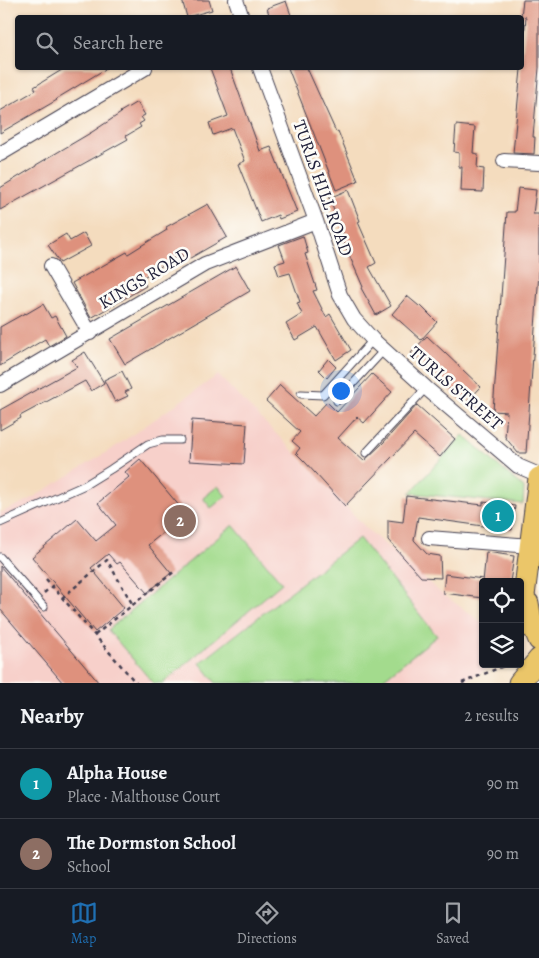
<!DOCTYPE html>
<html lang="en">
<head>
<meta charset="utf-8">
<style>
  body { margin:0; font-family:Alegreya,serif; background:#20242c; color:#f1f3f6 }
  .controls { position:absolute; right:15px; bottom:15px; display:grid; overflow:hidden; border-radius:5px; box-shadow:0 1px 4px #0004 }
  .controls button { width:45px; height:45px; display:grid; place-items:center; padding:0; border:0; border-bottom:1px solid #363941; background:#171b24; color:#f1f3f6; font:25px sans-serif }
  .you { position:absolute; left:340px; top:390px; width:18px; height:18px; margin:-12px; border:4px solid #fff; border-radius:50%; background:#1a73e8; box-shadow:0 0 0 8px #1a73e833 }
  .badge { display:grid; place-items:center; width:32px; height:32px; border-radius:50%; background:#1f6fb2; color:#fff; font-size:16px; font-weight:700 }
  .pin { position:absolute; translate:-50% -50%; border:2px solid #fff; box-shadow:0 1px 5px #0006 }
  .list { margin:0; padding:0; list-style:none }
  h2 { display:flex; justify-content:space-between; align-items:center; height:65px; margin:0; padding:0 20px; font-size:21px }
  h2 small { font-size:16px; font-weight:400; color:#9ea1a6 }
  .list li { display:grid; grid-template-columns:32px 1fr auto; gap:15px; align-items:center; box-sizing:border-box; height:70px; padding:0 20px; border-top:1px solid #363941 }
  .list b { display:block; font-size:19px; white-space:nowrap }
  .list p { margin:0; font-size:16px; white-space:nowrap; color:#9ea1a6 }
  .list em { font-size:16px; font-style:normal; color:#9ea1a6 }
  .icon { flex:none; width:28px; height:28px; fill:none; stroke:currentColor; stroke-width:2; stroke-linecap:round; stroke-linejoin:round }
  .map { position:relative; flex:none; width:539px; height:683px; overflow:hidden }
  .search { position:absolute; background:#171b24; box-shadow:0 1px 4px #0004; left:15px; right:15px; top:15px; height:55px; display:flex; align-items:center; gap:12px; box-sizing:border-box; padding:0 18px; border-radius:5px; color:#9ea1a6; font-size:19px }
  .sheet { height:205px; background:#171b24 }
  nav { display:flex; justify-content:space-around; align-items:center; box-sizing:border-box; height:70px; border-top:1px solid #363941; background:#171b24; font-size:14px; color:#9ea1a6 }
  nav a { display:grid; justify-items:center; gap:2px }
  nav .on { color:#1f6fb2 }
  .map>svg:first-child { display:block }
  .built { fill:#f7d0ca }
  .green { fill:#a3db8d; stroke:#627e64 }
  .building { fill:#de917d }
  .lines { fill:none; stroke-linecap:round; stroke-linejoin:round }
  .service-casing { stroke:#423e4f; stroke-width:9 }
  .minor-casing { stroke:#423e4f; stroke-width:16 }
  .primary-casing { stroke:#423e4f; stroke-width:23 }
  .path { stroke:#423e4f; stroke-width:2.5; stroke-dasharray:4 4; stroke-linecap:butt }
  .service { stroke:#fff; stroke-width:7 }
  .minor { stroke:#fff; stroke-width:14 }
  .primary { stroke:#ebc669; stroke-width:21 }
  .labels { text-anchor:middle; stroke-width:5; stroke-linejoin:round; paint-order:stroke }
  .street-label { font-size:18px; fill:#22223b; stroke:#fdfcf7 }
</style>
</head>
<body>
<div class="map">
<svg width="539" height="683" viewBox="0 0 539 683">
  <rect width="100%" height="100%" fill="#fdfcf7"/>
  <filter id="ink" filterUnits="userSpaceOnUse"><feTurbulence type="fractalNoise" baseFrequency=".02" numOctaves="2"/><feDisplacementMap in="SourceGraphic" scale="10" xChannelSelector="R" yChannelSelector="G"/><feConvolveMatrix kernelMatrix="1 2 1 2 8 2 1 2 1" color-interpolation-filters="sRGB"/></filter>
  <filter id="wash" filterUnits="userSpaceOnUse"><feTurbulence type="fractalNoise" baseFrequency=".0096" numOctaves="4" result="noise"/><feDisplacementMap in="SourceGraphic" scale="20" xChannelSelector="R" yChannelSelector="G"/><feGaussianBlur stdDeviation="1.12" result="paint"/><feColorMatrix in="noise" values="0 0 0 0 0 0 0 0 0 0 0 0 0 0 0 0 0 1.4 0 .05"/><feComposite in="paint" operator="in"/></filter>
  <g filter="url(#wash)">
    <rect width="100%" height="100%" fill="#f4dcbe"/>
    <path class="built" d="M218,375L317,475L367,529L440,592L483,623V664H497L461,683H0V513L29,500L115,447Z"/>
    <path class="green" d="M463,435L524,488L523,504L410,493Z
      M218,486L226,496L211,508L203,498Z
      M233,525L282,583L163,683H153L108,630Z
      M359,538L437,636L378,683H216L200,663Z"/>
    <g id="blocks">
      <path class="building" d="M182,0H209L212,10L187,17Z
        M523,0H539V68L533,137H535L534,154L513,153L526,17L521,16Z
        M286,1L292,18H270L267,8Z
        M65,68H107L56,99L57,100L0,133V111L36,90L34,87Z
        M210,68H230L260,151L271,147L297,212L279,219L278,215L261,222L238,164L245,161L232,128L213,135L209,123L228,116Z
        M288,68H307L336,132L338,131L358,181L336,190Z
        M137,102L145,115L141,117L144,121L139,124L141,127L126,136L128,139L0,210V188L36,166V165L92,132L121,113L120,112Z
        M456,125L475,127L473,153L478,154L477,168L484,169L483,192L461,191L462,167H459V153L454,152Z
        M518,188L536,190L533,214H539V273L526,453H518L505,437L507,412L493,411L507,212H515Z
        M348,190L360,221L358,222L376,263L369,267L391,306L376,315L361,288L363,287L340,234L343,233L329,198Z
        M208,204L227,237L185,261L181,254L142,278L146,286L91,318L72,283L127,252L128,254L144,244L167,230L166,227Z
        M84,233L91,246L60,263L48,245L66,234L70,241Z
        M303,236L308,253L305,254L317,290L313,291L326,317L330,314L351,350L336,360L317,327L295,340L286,324L302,314L297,303L300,302L290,273L279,276L275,264L285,261L279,245Z
        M236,266L250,291L125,364L110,339Z
        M407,296L419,306L420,305L437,322L421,340L392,314Z
        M43,304L51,318L55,316L66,336L49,346L45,339L0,366V327L25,313L26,314Z
        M427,336L481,387L465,404L411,353Z
        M85,352L104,383L91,391L85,381L20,416L21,418L0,430V410L77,367L72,360Z
        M328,359L336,367L327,378L319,370Z
        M122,371L131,389L125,392L128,396L115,402L104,380Z
        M372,374L392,392L364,423L357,417L338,438L364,461L383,443L417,405L455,439L440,457L414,434L345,506L305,462L296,453L300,448L292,441L300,432L266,401L280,385L314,416L327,402L337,412Z
        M192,420L247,424L244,464L189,461Z
        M140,459L186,514L148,545L171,573L147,593L120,562L117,564L108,554L91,568L124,608L95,632L32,557L77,519L96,541L116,525L98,503L129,477L125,472Z
        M406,496L483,505V502L515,506L512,530L418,517L414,540L427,554L440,556L441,578L421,577L388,540V520L403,522Z
        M486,552L514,556L510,582H483Z
        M0,566L99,683H63L0,609Z
        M445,574L483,579V598L443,593Z"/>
    </g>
  </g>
  <g filter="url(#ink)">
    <use href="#blocks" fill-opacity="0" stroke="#423e4f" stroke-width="1"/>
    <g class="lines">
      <defs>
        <path id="service" d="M301,394L323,395L373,340
          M337,401L384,350
          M366,453L426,388
          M0,523L85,485L111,469L148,444L163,440H180
          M0,557L44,607"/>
        <path id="minor" d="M236,0L242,18
          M260,68L316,221L340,295L354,319L373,340L426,388L512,461L518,466L539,475
          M0,154L145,68
          M504,161L539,163
          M51,266L90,333
          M0,385L205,264L316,221
          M429,538L531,546"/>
        <path id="primary" d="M528,603L531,620L539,640
          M520,627L539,478
          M519,683L539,659"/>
      </defs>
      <use href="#service" class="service-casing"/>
      <use href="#minor" class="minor-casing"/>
      <use href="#primary" class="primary-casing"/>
      <path class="path" d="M46,579L136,683
        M44,593L52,586
        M62,598L107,560L133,605
        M95,635L176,570
        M462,683L506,665"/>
      <use href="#service" class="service"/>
      <use href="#minor" class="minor"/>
      <use href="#primary" class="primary"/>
    </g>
  </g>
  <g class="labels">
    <g class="street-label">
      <text transform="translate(323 188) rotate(70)" y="6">TURLS HILL ROAD</text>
      <text transform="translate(144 278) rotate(-31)" y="6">KINGS ROAD</text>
      <text transform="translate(456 388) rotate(41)" y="6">TURLS STREET</text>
    </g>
  </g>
</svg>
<div class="controls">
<button><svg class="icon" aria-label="locate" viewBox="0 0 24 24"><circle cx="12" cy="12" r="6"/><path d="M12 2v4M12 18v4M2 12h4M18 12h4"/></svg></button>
<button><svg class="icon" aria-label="layers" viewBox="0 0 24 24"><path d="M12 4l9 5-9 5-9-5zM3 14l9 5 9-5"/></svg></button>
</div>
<div class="you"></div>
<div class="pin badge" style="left:498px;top:516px;background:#0f9aa8">1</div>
<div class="pin badge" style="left:180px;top:521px;background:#8d6e63">2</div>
<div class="search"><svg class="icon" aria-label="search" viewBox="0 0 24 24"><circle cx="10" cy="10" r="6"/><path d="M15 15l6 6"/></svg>Search here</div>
</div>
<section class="sheet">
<h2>Nearby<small>2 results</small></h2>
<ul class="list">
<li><span class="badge" style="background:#0f9aa8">1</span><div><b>Alpha House</b><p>Place · Malthouse Court</p></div><em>90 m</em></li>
<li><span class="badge" style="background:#8d6e63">2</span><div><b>The Dormston School</b><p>School</p></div><em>90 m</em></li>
</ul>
</section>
<nav>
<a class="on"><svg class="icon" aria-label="map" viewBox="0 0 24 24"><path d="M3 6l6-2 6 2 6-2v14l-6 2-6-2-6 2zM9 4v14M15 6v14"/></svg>Map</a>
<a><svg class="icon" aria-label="directions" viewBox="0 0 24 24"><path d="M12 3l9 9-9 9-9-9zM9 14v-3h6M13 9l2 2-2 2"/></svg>Directions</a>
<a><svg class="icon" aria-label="saved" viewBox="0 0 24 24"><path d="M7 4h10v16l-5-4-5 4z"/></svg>Saved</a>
</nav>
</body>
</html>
